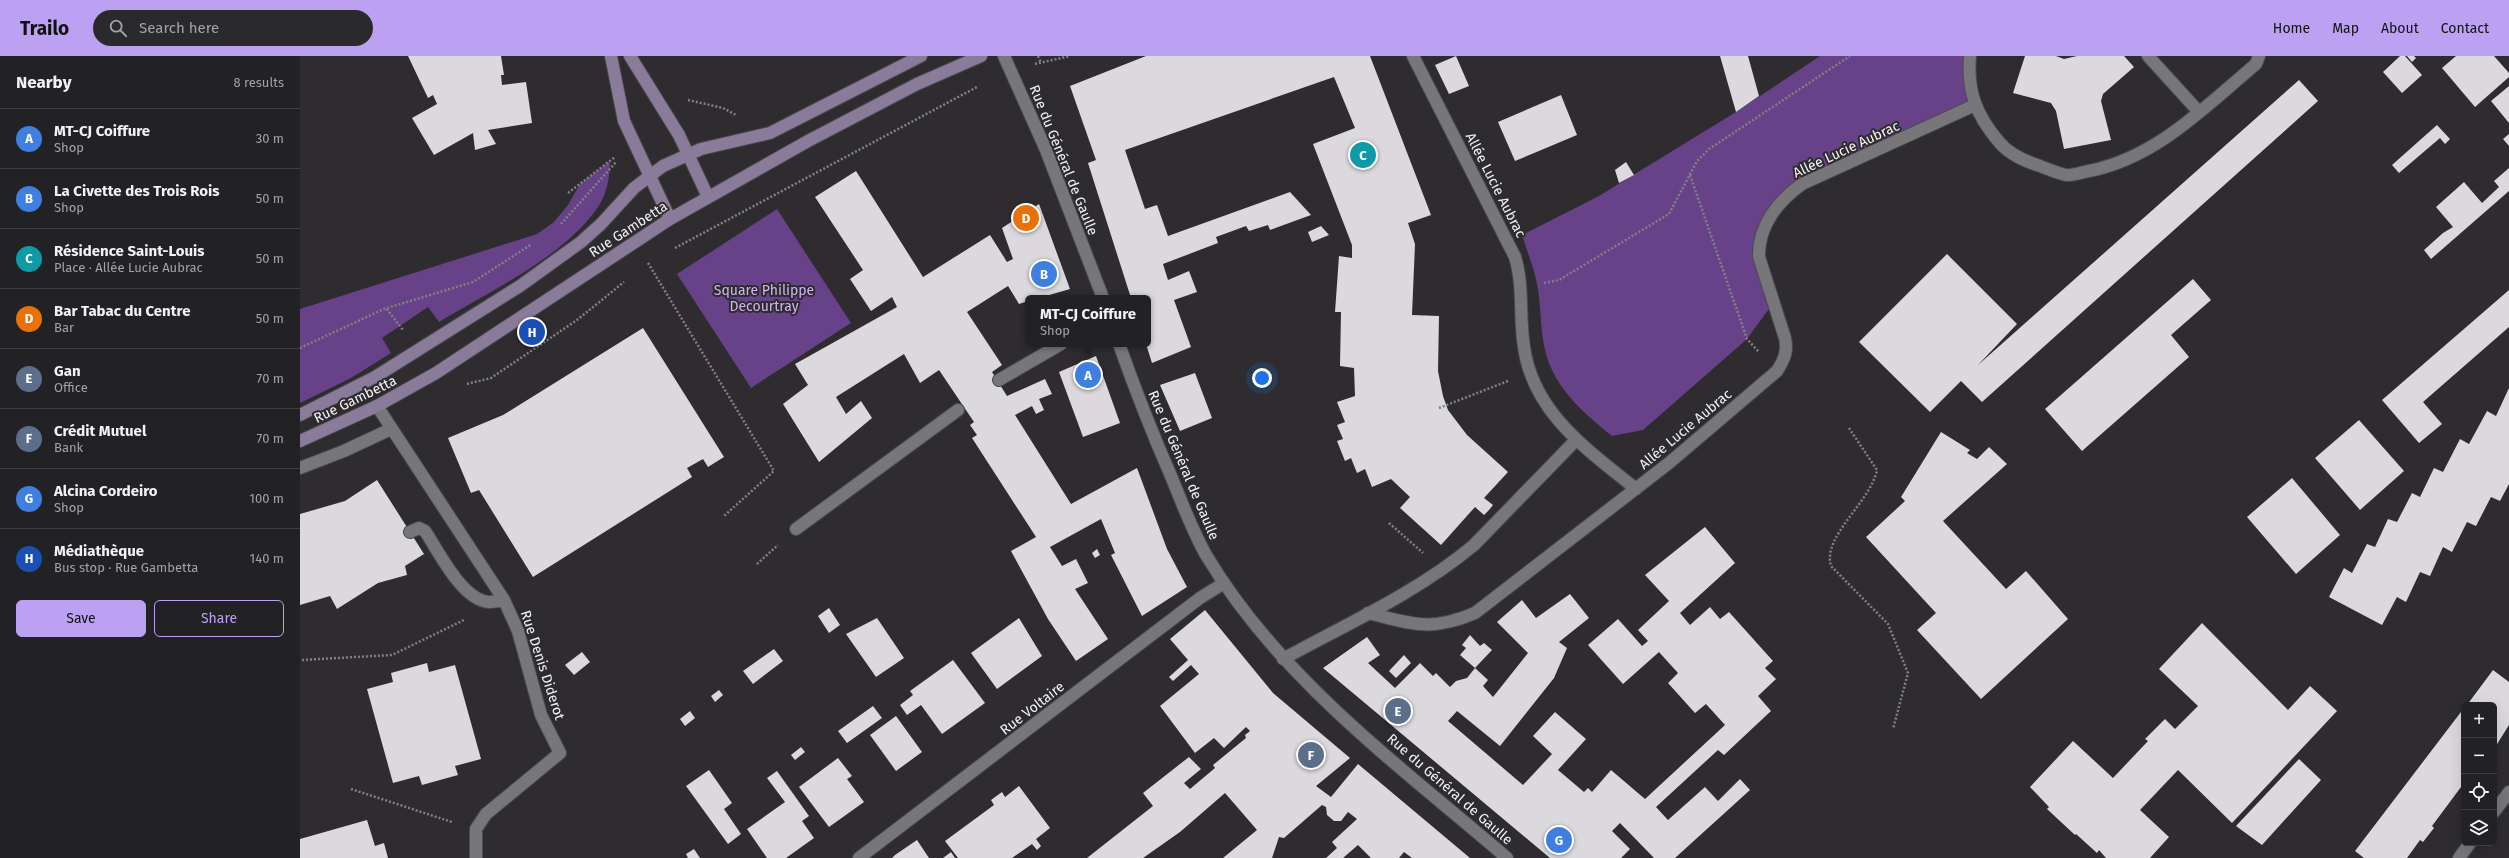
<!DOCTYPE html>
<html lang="en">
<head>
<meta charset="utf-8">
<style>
  body { margin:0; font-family:"Fira Sans",sans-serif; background:#2a292b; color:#f1f3f6 }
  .controls { position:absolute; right:12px; bottom:12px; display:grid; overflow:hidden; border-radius:6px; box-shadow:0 4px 16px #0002 }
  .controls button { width:36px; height:36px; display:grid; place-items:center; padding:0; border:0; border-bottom:1px solid #3f3e41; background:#222123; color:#f1f3f6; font:20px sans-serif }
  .you { position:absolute; left:962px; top:322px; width:14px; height:14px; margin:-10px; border:3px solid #fff; border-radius:50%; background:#1a73e8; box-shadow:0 0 0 6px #1a73e833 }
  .badge { display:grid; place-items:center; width:26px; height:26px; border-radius:50%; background:#bca0f2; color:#fff; font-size:13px; font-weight:700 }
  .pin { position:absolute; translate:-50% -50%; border:2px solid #fff; box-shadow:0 1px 4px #0006 }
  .popup { position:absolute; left:725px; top:239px; width:126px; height:52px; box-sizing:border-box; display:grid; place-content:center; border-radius:6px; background:#222123; filter:drop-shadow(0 1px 3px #0005); font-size:13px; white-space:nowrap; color:#a2a3a6 }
  .popup b { font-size:15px; color:#f1f3f6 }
  .popup::after { content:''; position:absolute; left:50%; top:100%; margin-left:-8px; border:8px solid transparent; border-top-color:#222123 }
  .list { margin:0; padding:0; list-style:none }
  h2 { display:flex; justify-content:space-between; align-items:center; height:52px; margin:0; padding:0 16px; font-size:17px }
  h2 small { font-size:13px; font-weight:400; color:#a2a3a6 }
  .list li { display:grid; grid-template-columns:26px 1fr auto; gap:12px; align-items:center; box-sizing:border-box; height:60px; padding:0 16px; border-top:1px solid #3f3e41 }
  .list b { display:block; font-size:15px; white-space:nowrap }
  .list p { margin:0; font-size:13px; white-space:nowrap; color:#a2a3a6 }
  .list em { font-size:13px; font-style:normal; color:#a2a3a6 }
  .actions { display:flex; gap:8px; padding:12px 16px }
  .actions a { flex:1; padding:9px 0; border:1px solid #bca0f2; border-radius:6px; text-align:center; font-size:14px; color:#bca0f2 }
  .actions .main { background:#bca0f2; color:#111 }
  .icon { flex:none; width:22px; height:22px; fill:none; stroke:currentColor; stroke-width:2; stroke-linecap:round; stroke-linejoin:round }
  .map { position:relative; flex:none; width:2209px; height:802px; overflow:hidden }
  header { display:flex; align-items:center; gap:24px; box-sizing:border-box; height:56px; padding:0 20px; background:#bca0f2; color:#111 }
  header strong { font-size:19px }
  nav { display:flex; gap:22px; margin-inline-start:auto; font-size:14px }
  .search { width:280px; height:36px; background:#2a292b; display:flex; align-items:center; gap:10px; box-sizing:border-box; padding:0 14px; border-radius:22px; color:#a2a3a6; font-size:15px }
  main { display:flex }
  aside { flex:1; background:#222123 }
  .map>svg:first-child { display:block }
  .green { fill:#674288 }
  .building { fill:#dbd9dd }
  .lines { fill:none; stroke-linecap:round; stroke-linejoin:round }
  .lane-casing { stroke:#4b4a4c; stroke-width:14 }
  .street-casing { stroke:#4b4a4c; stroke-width:14 }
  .secondary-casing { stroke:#4b4a4c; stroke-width:14 }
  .path { stroke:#818083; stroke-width:2.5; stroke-dasharray:2 2; stroke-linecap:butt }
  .lane { stroke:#777679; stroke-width:12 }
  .street { stroke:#777679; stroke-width:12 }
  .secondary { stroke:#8b7b9a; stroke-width:12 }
  .labels { text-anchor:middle; stroke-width:4; stroke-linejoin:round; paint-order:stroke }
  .street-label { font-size:14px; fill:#f3f3f5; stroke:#2e2c2f }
  .park-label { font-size:14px; fill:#d2b4f2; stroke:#2e2c2f }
</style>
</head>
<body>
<header>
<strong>Trailo</strong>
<div class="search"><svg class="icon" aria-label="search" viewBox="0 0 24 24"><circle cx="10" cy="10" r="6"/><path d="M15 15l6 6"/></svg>Search here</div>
<nav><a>Home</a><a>Map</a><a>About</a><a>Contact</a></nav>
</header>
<main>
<aside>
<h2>Nearby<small>8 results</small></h2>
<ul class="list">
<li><span class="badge" style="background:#3f7fe0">A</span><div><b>MT-CJ Coiffure</b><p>Shop</p></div><em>30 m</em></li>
<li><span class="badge" style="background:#3f7fe0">B</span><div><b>La Civette des Trois Rois</b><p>Shop</p></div><em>50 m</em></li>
<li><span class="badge" style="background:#0f9aa8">C</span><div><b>Résidence Saint-Louis</b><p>Place · Allée Lucie Aubrac</p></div><em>50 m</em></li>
<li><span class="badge" style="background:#e8710a">D</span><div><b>Bar Tabac du Centre</b><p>Bar</p></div><em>50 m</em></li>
<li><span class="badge" style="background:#5c6f8a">E</span><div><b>Gan</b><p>Office</p></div><em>70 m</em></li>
<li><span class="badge" style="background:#5c6f8a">F</span><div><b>Crédit Mutuel</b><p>Bank</p></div><em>70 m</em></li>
<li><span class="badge" style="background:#3f7fe0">G</span><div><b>Alcina Cordeiro</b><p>Shop</p></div><em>100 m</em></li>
<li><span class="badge" style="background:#1a4fb4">H</span><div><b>Médiathèque</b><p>Bus stop · Rue Gambetta</p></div><em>140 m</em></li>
</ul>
<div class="actions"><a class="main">Save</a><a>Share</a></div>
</aside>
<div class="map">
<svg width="2209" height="802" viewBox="0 0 2209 802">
  <rect width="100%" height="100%" fill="#2e2c2f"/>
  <path class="green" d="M1520,0H1670L1675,49L1489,137L1459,188L1474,246L1447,283L1343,374L1312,380C1282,356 1251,329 1244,289C1240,269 1241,248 1237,228C1234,212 1227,195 1222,179L1299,140L1436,56Z
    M310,105C310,120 307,138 298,151C264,201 190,235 139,266L128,251L82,282L91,297L51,322L0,347V253L237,178L254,166L268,149L280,128Z
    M477,153L551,267L451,332L377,218Z"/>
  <path class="building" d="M108,0H201L204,19H201L202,29L226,26L232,67L188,74L196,88L175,94L173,77L134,99L112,62L137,48L133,39L128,42Z
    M846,0H1070L1131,159L1108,167L1115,188L1112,259L1139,260L1138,315L1143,340L1148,354L1167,379L1208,416L1184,442L1193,449L1189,454L1184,459L1175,451L1141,489L1100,452L1110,441L1091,423L1072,431L1065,413L1057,417L1051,402L1045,405L1037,385L1043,383L1037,369L1045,366L1037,346L1055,340L1054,312L1040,310L1041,256H1035L1039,200L1052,202V189L1013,88L1055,72L1034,21L825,94L845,153L857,149L868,180L990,136L1011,159L970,174L968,169L949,175L946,170L916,181L918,187L863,208L868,224L889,215L897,236L874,244L891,291L852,307L846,288H848V242H831L788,107L796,104L770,30Z
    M1156,0L1169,30L1149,38L1135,9Z
    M1420,0H1448L1459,40L1436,56Z
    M1725,0H1756L1764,3L1777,0H1824L1834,11L1803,38L1801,45L1811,84L1764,93L1756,55L1751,47L1713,37Z
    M2100,0H2105L2122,19L2102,37L2083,16Z
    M2107,0H2114L2116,2L2112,6Z
    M2156,0H2194L2209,17V21L2175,51L2142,12Z
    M1999,24L2018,45L1682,346L1661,325L1630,356L1559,286L1647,198L1717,268L1678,309Z
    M2209,30V67L2191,45Z
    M1261,39L1277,79L1215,105L1198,66Z
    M2137,69L2150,83L2145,88L2140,82L2099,117L2092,109Z
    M2209,78V90L2203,83Z
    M1326,106L1334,119L1319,127L1315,114Z
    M2209,112V135L2131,203L2124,194L2143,177L2153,171L2136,151L2164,126L2182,147L2199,131L2194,125Z
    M556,115L623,221L690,179L707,206L713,203L702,172L739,148L770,233L739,242H728V245L719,248L708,230L667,256L702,309L692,316L707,340L745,323L752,338L739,343L744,354L736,358L732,350L715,359L771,448L837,412L867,493L887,531L842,560L811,499L815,497L801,463L750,491L762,510L776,503L788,527L775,533L808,583L776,605L748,563L711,495L736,481L672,382L677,379L670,369L674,366L639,314L620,327L604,298L536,341L546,358L561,345L572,362L519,406L483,348L508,329L495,308L597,251L592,241L571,255L550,223L563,214L515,141Z
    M1021,170L1029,179L1012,186L1008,176Z
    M1893,223L1911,244L1871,279L1889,301L1782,395L1745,353Z
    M2209,234V271L2123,346L2142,368L2119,387L2082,344Z
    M343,272L424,401L408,411L403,403L387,412L392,421L233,521L179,434L171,437L148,382L203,359Z
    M796,300L820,367L783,381L759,316Z
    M895,317L912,362L880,375L860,329Z
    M2209,332V428L2200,445L2191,441L2176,470L2167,466L2152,496L2143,491L2130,520L2120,516L2106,546L2097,541L2082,569L2029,541L2044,512L2052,517L2067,488L2075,491L2088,463L2097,466L2112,437L2120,441L2134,412L2143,416L2160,383L2169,388L2187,355L2196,360Z
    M2059,364L2104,415L2060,454L2015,402Z
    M1641,376L1670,394L1667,397L1677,403L1689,391L1707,408L1643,465L1706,533L1726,515L1768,563L1681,643L1617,574L1636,557L1566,481L1605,445L1601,441Z
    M1992,422L2040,479L1996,518L1947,461Z
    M77,424L124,498L105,510L107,519L78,527L37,553L30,540L0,549V458L45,445Z
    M1405,471L1435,507L1380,557L1390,569L1410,551L1420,563L1429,556L1473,605L1465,612L1476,623L1458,640L1471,655L1424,699L1418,694L1356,751L1368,764L1405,731L1418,745L1440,723L1450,734L1375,802H1354L1320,767L1312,775L1330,793L1321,802H1250L1023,612L1067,581L1080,599L1068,607L1095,632L1120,607L1133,620L1136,617L1150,631L1156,625L1167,622L1175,612L1160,599L1166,592L1162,589L1170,579L1180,590L1184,587L1192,594L1175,612L1188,624L1183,630L1193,641L1228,597L1197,566L1222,544L1236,562L1270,538L1289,562L1259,586L1267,592L1254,622L1200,690L1157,655L1148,665L1223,729L1252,698L1233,680L1255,656L1286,683L1258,714L1284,736L1288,732L1292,736L1311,714L1345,743L1425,669L1406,648L1395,657L1368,627L1378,617L1359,596L1323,628L1288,589L1318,563L1342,590L1348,585L1338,574L1369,545L1345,519Z
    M797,493L800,499L795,502L792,497Z
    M529,552L540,569L529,577L518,560Z
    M905,554L973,637L1050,702L1016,730L1031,741L1058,708L1170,802H1112L1104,796L1099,802H1071L1058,789L1043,802H1026L1037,792L1032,786L1057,763L1048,756L1041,765H1034L1027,759L1026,751L1022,749L984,782L979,781L972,802H923L957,774L925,737L880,776L843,802H787L853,750L843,737L889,701L901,713L884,727L890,733L915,712L913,709L946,682L945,679L950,675L946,671L924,692L914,682L895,697L860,650L899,618L891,609L873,625L869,621L888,604L870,583Z
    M577,562L604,602L576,621L546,578Z
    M719,562L742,600L697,633L671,597Z
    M1902,567L1988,654L2010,630L2037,655L1932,767L1878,714L1840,754L1869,781L1850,802H1806L1799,794L1797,797L1776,778L1775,779L1747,753L1749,751L1730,731L1773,685L1813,722L1848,685L1845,683L1865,663L1875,673L1898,650L1859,613Z
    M474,593L483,605L453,628L443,615Z
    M282,596L290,606L274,619L265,609Z
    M1104,599L1111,607L1096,622L1089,615Z
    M653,604L685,647L642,678L621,649L607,659L600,649L613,639L610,635Z
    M127,607L129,616L155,609L181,703L155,710L158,719L122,729L119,720L93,727L67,633L93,626L91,617Z
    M2193,614L2209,626V669L2194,693V649H2167Z
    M419,634L423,639L415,646L411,640Z
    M573,650L582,662L547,687L538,675Z
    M2164,652V727L2132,770L2134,772L2123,786L2120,784L2107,802H2064L2055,795Z
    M390,655L395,662L385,670L380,663Z
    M596,660L622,696L596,715L570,679Z
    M501,691L505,696L495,704L491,699Z
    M538,702L552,720L547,723L564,746L529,771L499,731Z
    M1999,703L2021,724L1962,789L1936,770Z
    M409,714L432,747L424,753L441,778L428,788L386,730Z
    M477,715L509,760L502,765L514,782L486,802H467L447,773L485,746L467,722Z
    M719,730L750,772L736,783L741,790L737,794L732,788L712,802H658L645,785L694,749L691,744L702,736L705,741Z
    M67,764L75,790L84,787L88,802H0V783Z
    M617,784L629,802H592L595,799Z
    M394,793L400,802H388L386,798Z
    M651,796L655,802H643Z"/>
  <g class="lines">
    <defs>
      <path id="lane" d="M699,324L761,288
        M0,412L44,395L91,373
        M496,473L658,354
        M110,476L119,472L125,475C139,496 162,544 189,546C194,546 199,545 204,544"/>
      <path id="street" d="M704,0L746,94L803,242
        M1113,0L1215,201C1224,230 1219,261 1224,291C1233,357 1288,394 1336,433
        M1670,0C1667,35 1676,59 1699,86C1709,98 1724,105 1740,110C1748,113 1757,117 1766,119C1773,120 1782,116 1789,115C1856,102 1906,50 1956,8L1959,0
        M1848,0L1899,56
        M819,288C835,333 852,377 871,420C882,447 892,474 906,499C980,623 1099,709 1207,802
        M77,350L204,544L218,575L241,659L260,697L186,758L176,773V802
        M1068,557C1113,568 1130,576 1175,557L1369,407L1477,315C1484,304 1488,296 1485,282L1459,201C1458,170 1478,145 1502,128L1675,49
        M983,603C1047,568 1118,536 1174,489L1276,384
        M2194,756L2209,736
        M559,802L900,542L924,527
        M2159,802L2170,787"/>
      <path id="secondary" d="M311,0L324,65L370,163
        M330,0L379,79L408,141
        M0,359L75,321L220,230L281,186L301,168L334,132L363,110L401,93L470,77L621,0
        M0,385L77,350L136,317L370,163L508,85L617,28L681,0"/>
    </defs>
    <use href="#lane" class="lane-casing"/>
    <use href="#street" class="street-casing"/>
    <use href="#secondary" class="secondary-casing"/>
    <path class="path" d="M738,0L741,7
      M735,8L770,0
      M388,44L423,52L436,59
      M1390,119L1447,283L1459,296
      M268,137L315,101
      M261,168L316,106
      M375,192L677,31
      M348,207L474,415L424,460
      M1244,227L1259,224L1369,158L1397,105L1409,93L1550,0
      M87,252L173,226L232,188
      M0,292L86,252L103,274
      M167,328L191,322L277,264L324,226
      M1139,352L1208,325
      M1549,372L1577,414C1570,447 1522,480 1531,510L1588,568L1608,617L1593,673
      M1089,467L1123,497
      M457,508L478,489
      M2,604L92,599L164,564
      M51,733L152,766"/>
    <use href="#lane" class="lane"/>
    <use href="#street" class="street"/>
    <use href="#secondary" class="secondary"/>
  </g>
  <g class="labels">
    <g class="street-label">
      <text transform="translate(1546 93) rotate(-25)" y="5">Allée Lucie Aubrac</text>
      <text transform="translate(764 104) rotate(68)" y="5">Rue du Général de Gaulle</text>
      <text transform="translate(1196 129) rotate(63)" y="5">Allée Lucie Aubrac</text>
      <text transform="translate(328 173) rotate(-33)" y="5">Rue Gambetta</text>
      <text transform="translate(55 343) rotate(-26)" y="5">Rue Gambetta</text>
      <text transform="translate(1385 373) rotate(-40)" y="5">Allée Lucie Aubrac</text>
      <text transform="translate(884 409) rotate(67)" y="5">Rue du Général de Gaulle</text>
      <text transform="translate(243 609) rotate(72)" y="5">Rue Denis Diderot</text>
      <text transform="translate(732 652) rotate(-38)" y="5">Rue Voltaire</text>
      <text transform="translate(1150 733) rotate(41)" y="5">Rue du Général de Gaulle</text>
    </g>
    <g class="park-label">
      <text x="464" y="239">Square Philippe<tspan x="464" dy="16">Decourtray</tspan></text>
    </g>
  </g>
</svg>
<div class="controls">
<button>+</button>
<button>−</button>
<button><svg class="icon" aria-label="locate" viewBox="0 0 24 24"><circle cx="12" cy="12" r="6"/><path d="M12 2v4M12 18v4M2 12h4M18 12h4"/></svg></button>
<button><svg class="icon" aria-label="layers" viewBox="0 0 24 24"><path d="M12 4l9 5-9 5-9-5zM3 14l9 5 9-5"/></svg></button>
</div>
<div class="you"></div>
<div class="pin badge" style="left:788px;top:319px;background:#3f7fe0">A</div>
<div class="popup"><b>MT-CJ Coiffure</b>Shop</div>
<div class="pin badge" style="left:744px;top:218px;background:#3f7fe0">B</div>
<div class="pin badge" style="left:1063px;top:99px;background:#0f9aa8">C</div>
<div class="pin badge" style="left:726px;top:162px;background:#e8710a">D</div>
<div class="pin badge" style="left:1098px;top:655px;background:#5c6f8a">E</div>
<div class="pin badge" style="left:1011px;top:699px;background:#5c6f8a">F</div>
<div class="pin badge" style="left:1259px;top:784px;background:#3f7fe0">G</div>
<div class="pin badge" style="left:232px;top:276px;background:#1a4fb4">H</div>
</div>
</main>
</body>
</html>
